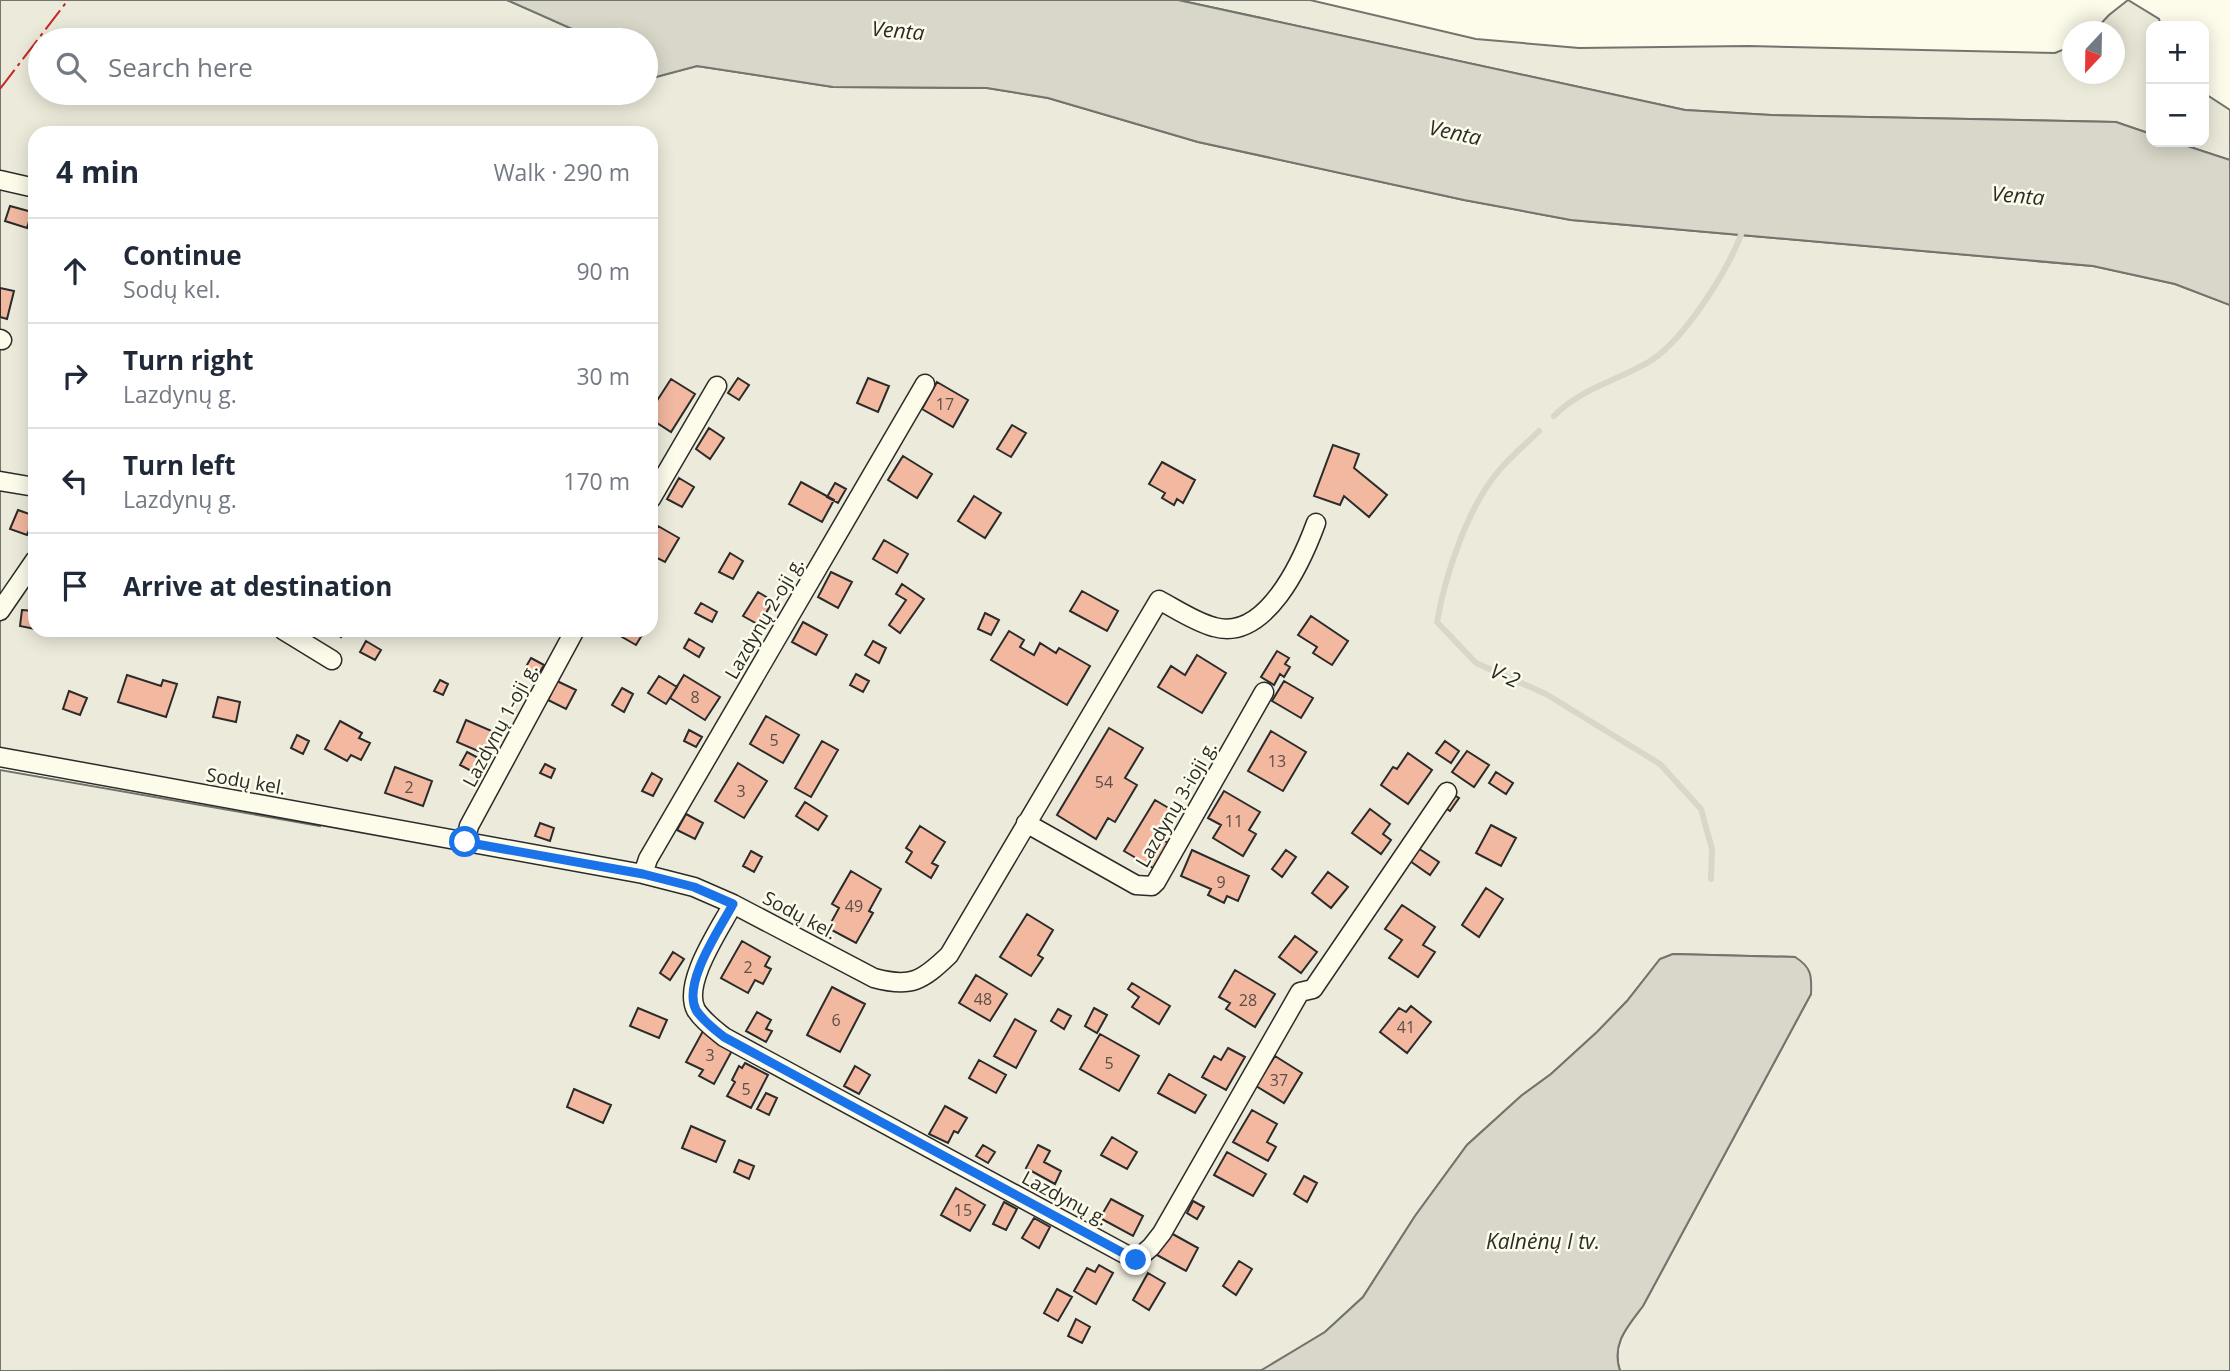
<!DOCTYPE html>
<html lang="en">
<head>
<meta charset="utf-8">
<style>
  body { margin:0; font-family:"Open Sans",sans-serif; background:#f2f2f3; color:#1f2937 }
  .controls { position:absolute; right:21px; top:21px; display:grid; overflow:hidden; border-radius:14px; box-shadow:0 4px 18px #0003 }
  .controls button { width:63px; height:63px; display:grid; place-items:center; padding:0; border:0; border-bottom:2px solid #e0e1e3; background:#fff; color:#1f2937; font:35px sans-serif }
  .compass { position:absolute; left:2062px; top:21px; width:63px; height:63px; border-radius:50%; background:#fff; box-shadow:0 4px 18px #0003; rotate:202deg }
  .stop { position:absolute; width:21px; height:21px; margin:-16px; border:5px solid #1a73e8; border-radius:50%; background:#fff }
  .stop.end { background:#1a73e8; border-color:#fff; box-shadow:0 2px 7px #0008 }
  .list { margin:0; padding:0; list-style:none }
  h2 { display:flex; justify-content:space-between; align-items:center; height:91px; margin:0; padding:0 28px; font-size:30px }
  h2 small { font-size:23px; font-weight:400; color:#747a83 }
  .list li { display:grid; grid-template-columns:46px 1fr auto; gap:21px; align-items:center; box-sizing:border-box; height:105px; padding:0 28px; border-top:2px solid #e0e1e3 }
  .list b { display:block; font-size:26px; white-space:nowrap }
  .list p { margin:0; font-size:23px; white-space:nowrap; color:#747a83 }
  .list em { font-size:23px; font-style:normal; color:#747a83 }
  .icon { flex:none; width:38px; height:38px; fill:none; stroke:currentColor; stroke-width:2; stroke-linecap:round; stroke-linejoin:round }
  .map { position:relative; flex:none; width:2230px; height:1371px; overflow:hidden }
  .search { position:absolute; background:#fff; box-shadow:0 4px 18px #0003; left:28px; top:28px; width:630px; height:77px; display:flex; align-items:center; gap:18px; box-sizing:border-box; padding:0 24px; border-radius:38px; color:#747a83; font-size:26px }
  .panel { position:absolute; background:#fff; box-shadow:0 4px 18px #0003; left:28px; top:126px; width:630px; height:511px; border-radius:21px }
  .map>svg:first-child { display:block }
  .green { fill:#ecebdb; stroke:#74746e; stroke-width:2; fill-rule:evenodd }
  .water { fill:#d8d7c9; stroke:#74746e; stroke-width:2 }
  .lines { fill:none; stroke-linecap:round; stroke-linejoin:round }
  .stream { stroke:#d8d7c9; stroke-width:6 }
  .building { fill:#f2b8a0; stroke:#2b2b2b; stroke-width:2 }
  .minor-casing { stroke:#2b2b2b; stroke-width:21 }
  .minor { stroke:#fdfbea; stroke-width:18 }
  .power { stroke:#c62828; stroke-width:2; stroke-dasharray:24 5 3.5 5; stroke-linecap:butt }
  .route { stroke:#1a73e8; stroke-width:9 }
  .labels { text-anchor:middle; stroke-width:5; stroke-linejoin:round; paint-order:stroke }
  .number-label { font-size:16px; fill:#5d4e48 }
  .street-label { font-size:19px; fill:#2b2b2b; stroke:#fdfbea }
  .water-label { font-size:21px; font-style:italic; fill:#2b2b2b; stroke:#fdfbea }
</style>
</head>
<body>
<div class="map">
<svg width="2230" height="1371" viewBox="0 0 2230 1371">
  <rect width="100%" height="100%" fill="#fdfbea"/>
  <path class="green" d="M0,0H507L597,40H40V93H646V74L656,77L697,66L833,87L987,88L1048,98L1198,142L1464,200L1571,220L2093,266L2175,284L2230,305V1371H1620C1611,1344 1627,1327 1643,1306L1811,994L1795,957L1673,954L1660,959L1627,1001L1597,1032L1551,1074L1521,1096L1467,1145L1415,1216L1363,1297L1325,1332L1264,1370L0,1371V770L320,826L325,809L0,749ZM35,133H651V630H35Z
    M1178,0H1310L1476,39L1579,48L1748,46L2055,53L2072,46V74H2114V32L2094,31L2109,15L2128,0L2159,19L2161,26H2151V134L2116,122L1771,115L1685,110Z
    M2204,93L2230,110V160L2175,142H2204Z"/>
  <path class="water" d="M507,0H1178L1685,110L1771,115L2116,122L2151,134V142H2175L2230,160V305L2175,284L2093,266L1571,220L1464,200L1198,142L1048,98L987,88L833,87L697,66L656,77L646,74V40H597Z
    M1673,954L1795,957C1811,967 1812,975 1811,994L1643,1306C1627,1327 1611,1344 1620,1371H1260L1325,1332L1363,1297L1415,1216L1467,1145L1521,1096L1551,1074L1597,1032L1627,1001L1660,959Z"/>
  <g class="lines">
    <path class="stream" d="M1554,416C1581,388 1620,380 1652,360C1686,337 1730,268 1743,229
      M1539,431C1525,445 1509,458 1497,473C1467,509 1445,576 1437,622L1476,663L1546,694L1660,764L1701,809L1712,849L1711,879"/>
  </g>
  <path class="building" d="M10,206L32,212L27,228L5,221Z
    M0,288L14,291L7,319L0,317Z
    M738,378L749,385L739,400L728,393Z
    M868,378L889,386L878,412L857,403Z
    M671,379L695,394L671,432L651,419V410Z
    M937,382L968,400L953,427L922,409Z
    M1012,425L1026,433L1011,457L997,449Z
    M709,428L724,438L710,459L696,449Z
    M1333,445L1359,454L1354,468L1387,495L1369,517L1344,496L1340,505L1314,496Z
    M903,456L932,474L917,498L888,480Z
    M1162,462L1195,480L1183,503L1177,499L1174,505L1162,498L1165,493L1149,484Z
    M679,478L694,487L682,507L667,499Z
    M801,482L834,500L822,522L789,504Z
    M835,483L846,489L838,503L827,497Z
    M974,496L1001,513L985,538L958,521Z
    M18,510L35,516L27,535L10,529Z
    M658,526L679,538L665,562L651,555V539Z
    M884,540L908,554L897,573L873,559Z
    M730,553L743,561L733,579L719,572Z
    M831,572L852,582L838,608L818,597Z
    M902,584L924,599L900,633L889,625L906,600L896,594Z
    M1082,591L1118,611L1107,631L1070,611Z
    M758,592L773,601L759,625L743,616Z
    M701,603L717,612L712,622L695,613Z
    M22,610L35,611V629L20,626Z
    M985,613L999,620L991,635L978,629Z
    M1311,616L1348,641L1332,665L1313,653L1317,647L1298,635Z
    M803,622L827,635L816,655L792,642Z
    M330,630H345L341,637Z
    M610,630H633L642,635L636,645Z
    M1009,631L1024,640L1020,647L1034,655L1040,643L1056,653L1059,648L1090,666L1067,705L991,660Z
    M689,639L704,648L699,657L684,648Z
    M366,641L381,650L375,660L360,652Z
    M873,641L886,648L879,663L865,655Z
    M1277,651L1289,658L1285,664L1290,667L1284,677L1280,674L1274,685L1261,677Z
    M1197,655L1226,673L1202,713L1158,687L1171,666L1185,675Z
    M531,658L544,665L537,677L524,670Z
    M856,674L869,681L863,692L850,685Z
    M127,675L161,686L163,680L177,684L166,717L118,702Z
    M684,675L720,697L705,720L670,698Z
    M659,676L677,687L666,704L648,693Z
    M440,680L448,684L443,695L434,691Z
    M557,681L576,690L566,709L548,700Z
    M1284,681L1313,698L1301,718L1272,701Z
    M622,688L633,694L624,712L612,705Z
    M69,691L87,698L80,715L63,709Z
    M218,697L240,702L236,722L213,717Z
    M766,716L799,735L783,763L750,744Z
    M466,720L494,732L485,754L457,742Z
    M340,721L362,733L359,738L370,743L361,760L351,755L347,761L325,749Z
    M1109,728L1143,748L1125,778L1137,785L1115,822L1108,818L1096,839L1057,815Z
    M689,730L702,737L696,747L684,741Z
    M1271,731L1306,752L1283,791L1248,771Z
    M297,735L309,741L303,754L291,748Z
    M822,741L838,750L811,797L795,788Z
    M1445,741L1459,751L1451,763L1436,753Z
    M1467,751L1489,765L1474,787L1452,772Z
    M467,752L484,761L477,774L460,765Z
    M1408,753L1432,770L1408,804L1381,785L1393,767L1397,769Z
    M738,763L767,781L744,818L715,801Z
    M545,764L555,769L551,778L540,773Z
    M395,767L432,781L423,806L385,793Z
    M1496,772L1513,783L1506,794L1489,783Z
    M652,773L662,779L653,796L642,791Z
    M1224,791L1260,812L1249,830L1256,834L1243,856L1213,838L1221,825L1208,818Z
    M1451,793L1459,798L1450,811L1442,806Z
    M1155,800L1172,810L1157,836L1168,843L1153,868L1124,851Z
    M805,802L827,816L818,830L796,816Z
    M1370,809L1390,824L1383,834L1391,840L1381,854L1352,833Z
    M686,814L703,823L695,839L677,830Z
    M540,823L554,828L550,841L535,836Z
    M1491,825L1516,838L1501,866L1476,853Z
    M920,826L945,842L932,863L938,866L931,878L906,862L912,852L906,848Z
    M1418,848L1439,862L1430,875L1410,861Z
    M1192,850L1249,876L1238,901L1227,896L1224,903L1208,895L1211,889L1181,876Z
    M1286,850L1296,857L1282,877L1272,869Z
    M751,851L762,857L754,872L743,866Z
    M851,871L881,889L869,911L873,913L856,943L828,928L839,908L832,904Z
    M1328,872L1348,887L1331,908L1312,893Z
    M1486,888L1503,899L1479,937L1462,925Z
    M1402,905L1435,927L1423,945L1435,952L1418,977L1389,958L1402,940L1385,929Z
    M1027,914L1053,930L1038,955L1043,958L1031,976L1000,957Z
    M1295,936L1317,952L1301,973L1279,957Z
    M742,941L770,957L765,966L771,969L763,984L755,980L748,993L721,978Z
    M673,952L684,959L670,980L660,973Z
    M1235,970L1275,994L1255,1027L1226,1009L1230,1003L1219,997Z
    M976,975L1007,994L990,1021L959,1003Z
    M1132,983L1170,1006L1159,1024L1132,1007L1139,997L1128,989Z
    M832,987L865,1004L840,1052L807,1035Z
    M1411,1006L1431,1022L1407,1053L1380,1032L1399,1008L1406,1012Z
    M638,1008L667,1020L659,1038L630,1026Z
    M1094,1008L1107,1015L1097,1033L1085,1026Z
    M1058,1009L1071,1016L1064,1029L1051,1021Z
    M757,1012L771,1020L766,1029L772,1031L766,1042L746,1031Z
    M1015,1019L1036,1031L1016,1068L994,1056Z
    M703,1031L734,1047L714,1084L699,1076L703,1070L686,1062Z
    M1100,1034L1139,1056L1119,1091L1080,1069Z
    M1228,1048L1245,1057L1226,1090L1202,1077L1214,1056L1221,1060Z
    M1275,1056L1302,1073L1284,1103L1256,1086Z
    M979,1060L1006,1075L996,1093L969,1078Z
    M745,1063L768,1075L751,1108L727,1096L735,1082L732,1080L739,1066L742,1068Z
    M855,1066L870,1075L859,1094L844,1086Z
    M1169,1074L1206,1095L1195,1113L1158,1093Z
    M574,1089L611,1105L603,1123L567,1107Z
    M766,1093L777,1098L769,1115L757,1109Z
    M945,1106L967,1118L958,1133L954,1131L948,1143L929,1134Z
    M1252,1110L1277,1124L1267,1142L1276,1147L1268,1161L1233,1142Z
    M691,1126L725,1141L716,1162L682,1148Z
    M1112,1137L1137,1152L1127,1169L1101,1155Z
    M983,1145L995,1152L988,1163L976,1156Z
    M1038,1145L1050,1151L1044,1162L1061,1171L1055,1184L1026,1168Z
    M1227,1152L1266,1174L1253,1196L1214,1175Z
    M739,1160L754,1166L749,1179L734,1172Z
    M1304,1176L1317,1183L1307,1202L1294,1194Z
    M956,1188L985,1205L970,1231L941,1215Z
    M1111,1199L1143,1216L1133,1236L1100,1218Z
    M1193,1201L1204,1207L1197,1219L1187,1213Z
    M1004,1202L1017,1209L1006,1230L993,1224Z
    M1034,1218L1050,1227L1039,1248L1022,1238Z
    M1169,1232L1198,1248L1186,1271L1157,1255Z
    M1239,1261L1252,1269L1236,1295L1223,1286Z
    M1099,1265L1113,1273L1096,1304L1074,1291L1087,1268L1095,1272Z
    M1148,1273L1165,1283L1149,1310L1133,1300Z
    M1057,1289L1072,1297L1058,1321L1044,1313Z
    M1076,1319L1090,1327L1082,1343L1068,1336Z"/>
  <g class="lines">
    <defs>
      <path id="minor" d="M0,180L35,188
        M0,339L2,340
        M0,481L35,487
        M651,499L717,386
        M0,611L35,560
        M283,630L332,660
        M0,757L643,874L694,887L733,904L874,978C911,988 922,981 949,955L1159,600C1176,609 1195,622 1214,627C1266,642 1302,561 1316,523
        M1026,823L1136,885L1152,886L1156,882L1264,692
        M465,842L469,826L575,630
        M643,874L648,859L925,384
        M733,904C720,929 682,983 696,1010C703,1021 714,1029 724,1037L1136,1260L1151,1247L1162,1233L1300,992L1313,989L1447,792"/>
    </defs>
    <use href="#minor" class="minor-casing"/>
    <use href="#minor" class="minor"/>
    <path class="power" d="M0,89L68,0"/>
  </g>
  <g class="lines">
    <path class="route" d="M465,842L643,874L694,887L733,904C720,929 682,983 696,1010C703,1021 714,1029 724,1037L1136,1260"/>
  </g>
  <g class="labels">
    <g class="number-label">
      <text x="945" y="410">17</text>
      <text x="695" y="703">8</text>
      <text x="774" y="746">5</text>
      <text x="1277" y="767">13</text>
      <text x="1104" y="788">54</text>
      <text x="409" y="793">2</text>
      <text x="741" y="797">3</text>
      <text x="1234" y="827">11</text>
      <text x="1221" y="888">9</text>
      <text x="854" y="912">49</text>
      <text x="748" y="973">2</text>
      <text x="983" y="1005">48</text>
      <text x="1248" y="1006">28</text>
      <text x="836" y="1026">6</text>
      <text x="1406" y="1033">41</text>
      <text x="710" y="1061">3</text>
      <text x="1109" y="1069">5</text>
      <text x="1279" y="1086">37</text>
      <text x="746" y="1095">5</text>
      <text x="963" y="1216">15</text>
    </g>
    <g class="street-label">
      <text transform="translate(764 618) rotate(-60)" y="7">Lazdynų 2-oji g.</text>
      <text transform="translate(500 725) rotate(-62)" y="7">Lazdynų 1-oji g.</text>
      <text transform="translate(246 781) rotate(10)" y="7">Sodų kel.</text>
      <text transform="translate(1176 804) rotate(-60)" y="7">Lazdynų 3-ioji g.</text>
      <text transform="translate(800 915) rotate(28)" y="7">Sodų kel.</text>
      <text transform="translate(1065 1198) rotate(28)" y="7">Lazdynų g.</text>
    </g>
    <g class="water-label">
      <text transform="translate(898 31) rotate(5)" y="7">Venta</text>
      <text transform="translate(1455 133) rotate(12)" y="7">Venta</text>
      <text transform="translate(2018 196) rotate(5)" y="7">Venta</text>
      <text transform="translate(1505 676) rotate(24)" y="7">V-2</text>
      <text x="1543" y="1249">Kalnėnų I tv.</text>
    </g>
  </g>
</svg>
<div class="controls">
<button>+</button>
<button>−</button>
</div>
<svg class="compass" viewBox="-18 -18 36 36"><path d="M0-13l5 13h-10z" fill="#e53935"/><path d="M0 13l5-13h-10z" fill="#747a83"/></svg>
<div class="stop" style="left:465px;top:842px"></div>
<div class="stop end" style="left:1136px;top:1260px"></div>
<div class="search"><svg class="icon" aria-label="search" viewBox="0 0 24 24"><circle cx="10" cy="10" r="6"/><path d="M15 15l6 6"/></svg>Search here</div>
<section class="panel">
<h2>4 min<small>Walk · 290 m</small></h2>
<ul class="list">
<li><svg class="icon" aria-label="ahead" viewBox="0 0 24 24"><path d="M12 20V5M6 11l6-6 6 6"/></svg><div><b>Continue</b><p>Sodų kel.</p></div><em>90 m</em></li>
<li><svg class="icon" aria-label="right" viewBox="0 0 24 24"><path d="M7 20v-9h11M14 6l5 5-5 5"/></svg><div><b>Turn right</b><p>Lazdynų g.</p></div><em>30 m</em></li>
<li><svg class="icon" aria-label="left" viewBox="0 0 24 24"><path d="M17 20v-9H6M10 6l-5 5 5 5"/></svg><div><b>Turn left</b><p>Lazdynų g.</p></div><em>170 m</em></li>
<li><svg class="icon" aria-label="arrive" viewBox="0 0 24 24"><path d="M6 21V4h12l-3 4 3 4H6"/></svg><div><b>Arrive at destination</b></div></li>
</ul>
</section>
</div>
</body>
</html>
